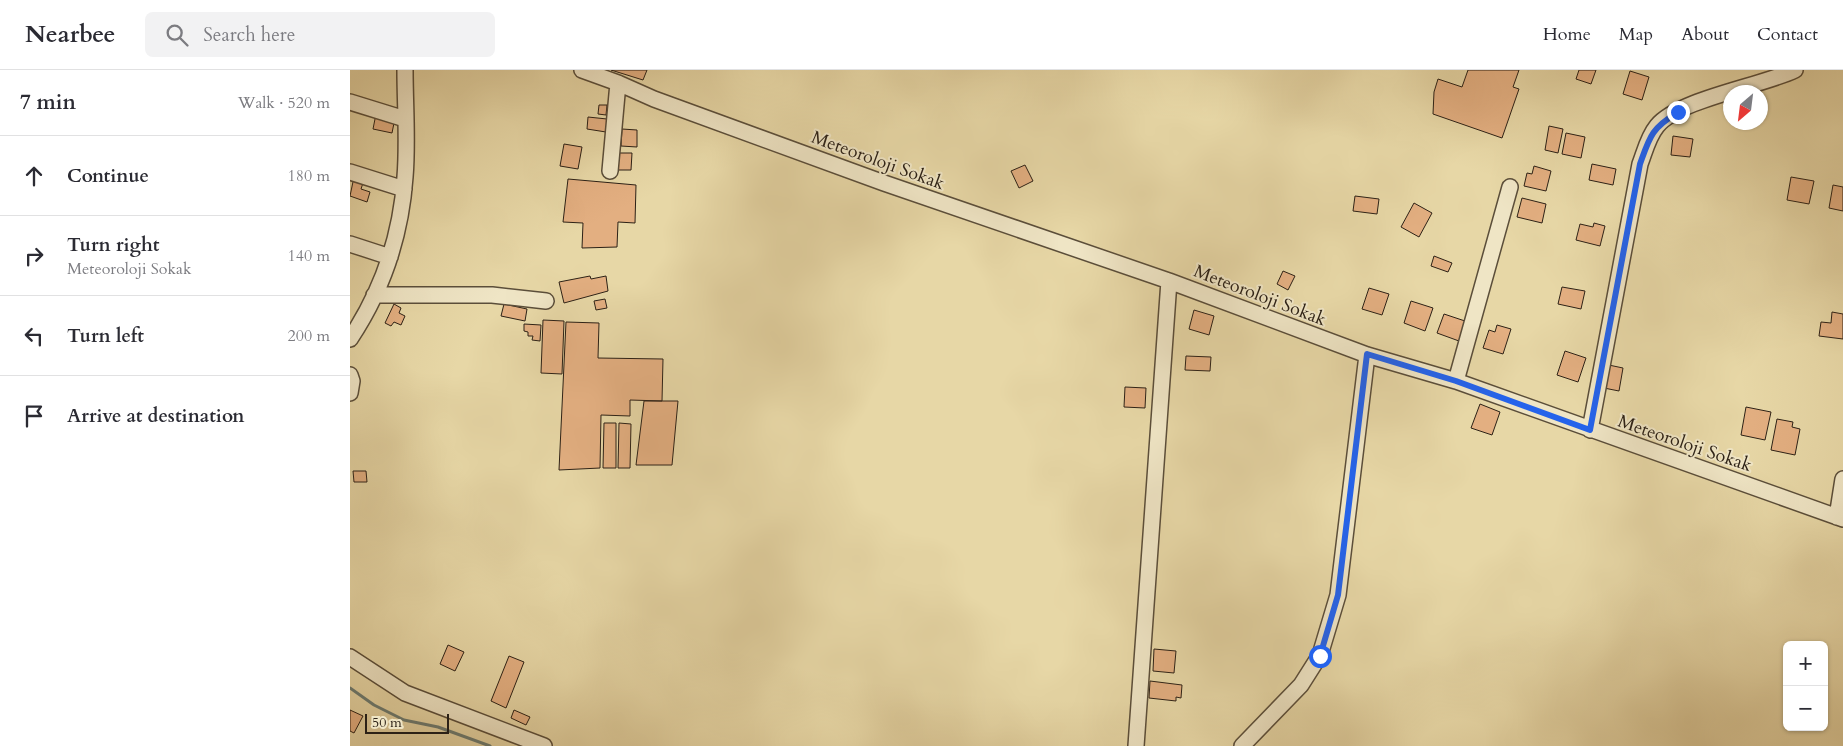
<!DOCTYPE html>
<html lang="en">
<head>
<meta charset="utf-8">
<style>
  body { margin:0; font-family:Cardo,serif; background:#f2f2f3; color:#2b2b33 }
  .controls { position:absolute; right:15px; bottom:15px; display:grid; overflow:hidden; border-radius:8px; box-shadow:0 1px 4px #0004 }
  .controls button { width:45px; height:45px; display:grid; place-items:center; padding:0; border:0; border-bottom:1px solid #e1e1e2; background:#fff; color:#2b2b33; font:25px sans-serif }
  .compass { position:absolute; left:1373px; top:15px; width:45px; height:45px; border-radius:50%; background:#fff; box-shadow:0 1px 4px #0004; rotate:208deg }
  .scale { position:absolute; left:15px; bottom:12px; width:84px; box-sizing:border-box; padding-left:5px; border:2px solid #2c2116; border-top:0; font-size:14px; line-height:18px; white-space:nowrap; color:#2c2116; -webkit-text-stroke:4px #efe5c5; paint-order:stroke }
  .stop { position:absolute; width:15px; height:15px; margin:-11px; border:4px solid #2563eb; border-radius:50%; background:#fff }
  .stop.end { background:#2563eb; border-color:#fff; box-shadow:0 1px 5px #0008 }
  .list { margin:0; padding:0; list-style:none }
  h2 { display:flex; justify-content:space-between; align-items:center; height:65px; margin:0; padding:0 20px; font-size:21px }
  h2 small { font-size:16px; font-weight:400; color:#7c7c81 }
  .list li { display:grid; grid-template-columns:32px 1fr auto; gap:15px; align-items:center; box-sizing:border-box; height:80px; padding:0 20px; border-top:1px solid #e1e1e2 }
  .list b { display:block; font-size:19px; white-space:nowrap }
  .list p { margin:0; font-size:16px; white-space:nowrap; color:#7c7c81 }
  .list em { font-size:16px; font-style:normal; color:#7c7c81 }
  .icon { flex:none; width:28px; height:28px; fill:none; stroke:currentColor; stroke-width:2; stroke-linecap:round; stroke-linejoin:round }
  .map { position:relative; flex:none; width:1493px; height:676px; overflow:hidden }
  header { display:flex; align-items:center; gap:30px; box-sizing:border-box; height:70px; padding:0 25px; background:#fff; border-bottom:1px solid #e1e1e2 }
  header strong { font-size:24px }
  nav { display:flex; gap:28px; margin-inline-start:auto; font-size:18px }
  .search { width:350px; height:45px; background:#f2f2f3; display:flex; align-items:center; gap:12px; box-sizing:border-box; padding:0 18px; border-radius:8px; color:#7c7c81; font-size:19px }
  main { display:flex }
  aside { flex:1; background:#fff }
  .map>svg:first-child { display:block }
  .lines { fill:none; stroke-linecap:round; stroke-linejoin:round }
  .stream { stroke:#6d7c72; stroke-width:3 }
  .building { fill:#e3af81; stroke:#2c2116 }
  .minor-casing { stroke:#5b4e3a; stroke-width:18 }
  .minor { stroke:#efe5c5; stroke-width:15 }
  .route { stroke:#2563eb; stroke-width:6 }
  .labels { text-anchor:middle; stroke-width:4; stroke-linejoin:round; paint-order:stroke }
  .street-label { font-size:18px; fill:#2c2116; stroke:#efe5c5 }
</style>
</head>
<body>
<header>
<strong>Nearbee</strong>
<div class="search"><svg class="icon" aria-label="search" viewBox="0 0 24 24"><circle cx="10" cy="10" r="6"/><path d="M15 15l6 6"/></svg>Search here</div>
<nav><a>Home</a><a>Map</a><a>About</a><a>Contact</a></nav>
</header>
<main>
<aside>
<h2>7 min<small>Walk · 520 m</small></h2>
<ul class="list">
<li><svg class="icon" aria-label="ahead" viewBox="0 0 24 24"><path d="M12 20V5M6 11l6-6 6 6"/></svg><div><b>Continue</b></div><em>180 m</em></li>
<li><svg class="icon" aria-label="right" viewBox="0 0 24 24"><path d="M7 20v-9h11M14 6l5 5-5 5"/></svg><div><b>Turn right</b><p>Meteoroloji Sokak</p></div><em>140 m</em></li>
<li><svg class="icon" aria-label="left" viewBox="0 0 24 24"><path d="M17 20v-9H6M10 6l-5 5 5 5"/></svg><div><b>Turn left</b></div><em>200 m</em></li>
<li><svg class="icon" aria-label="arrive" viewBox="0 0 24 24"><path d="M6 21V4h12l-3 4 3 4H6"/></svg><div><b>Arrive at destination</b></div></li>
</ul>
</aside>
<div class="map">
<svg width="1493" height="676" viewBox="0 0 1493 676">
  <rect width="100%" height="100%" fill="#e7d7a6"/>
  <filter id="stains"><feTurbulence type="fractalNoise" baseFrequency=".004" numOctaves="4"/><feColorMatrix values="0 0 0 0 .2 0 0 0 0 .09 0 0 0 0 .02 0 0 0 .5 -.17"/></filter>
  <radialGradient id="worn" r=".72"><stop offset=".6" stop-color="#630" stop-opacity="0"/><stop offset="1" stop-color="#630" stop-opacity=".3"/></radialGradient>
  <g class="lines">
    <path class="stream" d="M0,618L24,635L54,650L88,657L140,676"/>
  </g>
  <path class="building" d="M261,0H297L293,10Z
    M1118,0H1169L1163,17L1169,19L1152,68L1083,44L1084,22L1088,9L1112,17Z
    M1229,0H1246L1241,14L1226,9Z
    M1280,1L1299,7L1292,30L1273,24Z
    M249,35H257L256,45L248,44Z
    M26,44L45,48L42,63L23,59Z
    M238,47L257,49L256,62L237,59Z
    M1199,56L1213,59L1208,83L1195,80Z
    M272,59L287,60V77L271,76Z
    M1216,63L1235,67L1231,88L1212,84Z
    M1323,66L1343,69L1340,87L1321,85Z
    M214,74L232,77L228,99L210,96Z
    M266,83H282L281,100H265Z
    M1242,94L1266,99L1263,115L1239,110Z
    M675,95L683,111L669,118L661,101Z
    M1184,96L1201,101L1196,121L1174,116L1177,103L1182,104Z
    M4,107L14,110L11,119L20,122L17,132L0,126Z
    M1441,107L1464,111L1459,134L1437,130Z
    M218,109L286,115L285,153L268,152L267,177L232,178L233,153L213,152Z
    M1483,115L1493,117V141L1479,138Z
    M1005,126L1029,129L1027,144L1003,141Z
    M1172,128L1196,134L1192,153L1167,147Z
    M1064,133L1082,143L1069,167L1051,157Z
    M1244,153L1255,156L1250,176L1226,170L1230,154L1243,157Z
    M1084,186L1102,193L1098,202L1081,196Z
    M933,201L945,206L938,220L927,214Z
    M240,206L241,209L256,206L258,221L214,233L209,212Z
    M1212,217L1235,221L1231,239L1208,234Z
    M1019,218L1039,224L1032,245L1012,239Z
    M255,229L257,238L246,240L244,231Z
    M1061,231L1083,238L1075,261L1054,253Z
    M44,234L51,238L49,243L55,246L51,255L44,252L41,256L35,253Z
    M154,234L177,239L175,251L151,246Z
    M844,240L864,246L859,265L839,259Z
    M1482,242L1493,244V269L1469,266L1471,252L1481,253Z
    M1094,244L1115,251L1109,271L1087,263Z
    M193,250L214,251L212,304L191,303Z
    M216,252L249,253L248,288L313,289L312,331L280,330V346L251,345L250,398L209,400Z
    M174,254L191,255L190,271L182,270L183,266H178V262L174,261Z
    M1147,255L1161,259L1153,284L1133,278L1139,260L1145,262Z
    M1215,281L1236,288L1228,312L1207,305Z
    M836,286L861,287L860,301L835,300Z
    M1254,294L1273,298L1269,321L1249,317Z
    M775,317L796,318L795,338L774,337Z
    M294,331H328L322,395H286Z
    M1130,334L1150,342L1142,365L1121,358Z
    M1396,337L1421,342L1415,370L1391,365Z
    M1427,349L1443,352L1442,357L1450,359L1445,385L1421,380Z
    M254,353H266V398H253Z
    M269,353L281,354L280,398H268Z
    M3,401H16L17,412H4Z
    M98,575L114,582L105,601L90,594Z
    M804,579L826,581L824,603L803,601Z
    M159,586L174,592L156,638L141,631Z
    M800,611L832,615L831,628L826,627V631L799,628Z
    M0,640L13,646L4,663L0,661Z
    M164,640L180,647L176,655L161,648Z"/>
  <g class="lines">
    <defs>
      <path id="minor" d="M232,0L268,13L304,29L534,113L819,211L1017,285L1106,311L1493,449
        M0,32L55,49
        M260,101L268,13
        M0,102L54,119
        M0,174L40,187
        M24,225H142L196,231
        M0,269C32,221 51,165 55,107C58,72 55,35 55,0
        M0,305L2,311L0,323
        M1106,311L1160,117
        M1240,360L1290,94C1295,81 1298,67 1307,56C1329,29 1412,16 1445,0
        M1487,447L1493,409
        M0,587L55,623L194,676
        M786,676L819,211
        M892,676L951,615L970,585L988,525L1017,285"/>
    </defs>
    <use href="#minor" class="minor-casing"/>
    <use href="#minor" class="minor"/>
  </g>
  <g class="lines">
    <path class="route" d="M970,586L988,525L1017,284L1106,311L1240,360L1290,94C1300,66 1301,59 1328,42"/>
  </g>
  <g class="labels">
    <g class="street-label">
      <text transform="translate(528 90) rotate(20)" y="6">Meteoroloji Sokak</text>
      <text transform="translate(910 225) rotate(21)" y="6">Meteoroloji Sokak</text>
      <text transform="translate(1335 373) rotate(19)" y="6">Meteoroloji Sokak</text>
    </g>
  </g>
  <rect width="100%" height="100%" filter="url(#stains)"/>
  <rect width="100%" height="100%" fill="url(#worn)"/>
</svg>
<div class="controls">
<button>+</button>
<button>−</button>
</div>
<svg class="compass" viewBox="-18 -18 36 36"><path d="M0-13l5 13h-10z" fill="#e53935"/><path d="M0 13l5-13h-10z" fill="#7c7c81"/></svg>
<div class="scale">50 m</div>
<div class="stop" style="left:970px;top:586px"></div>
<div class="stop end" style="left:1328px;top:42px"></div>
</div>
</main>
</body>
</html>
